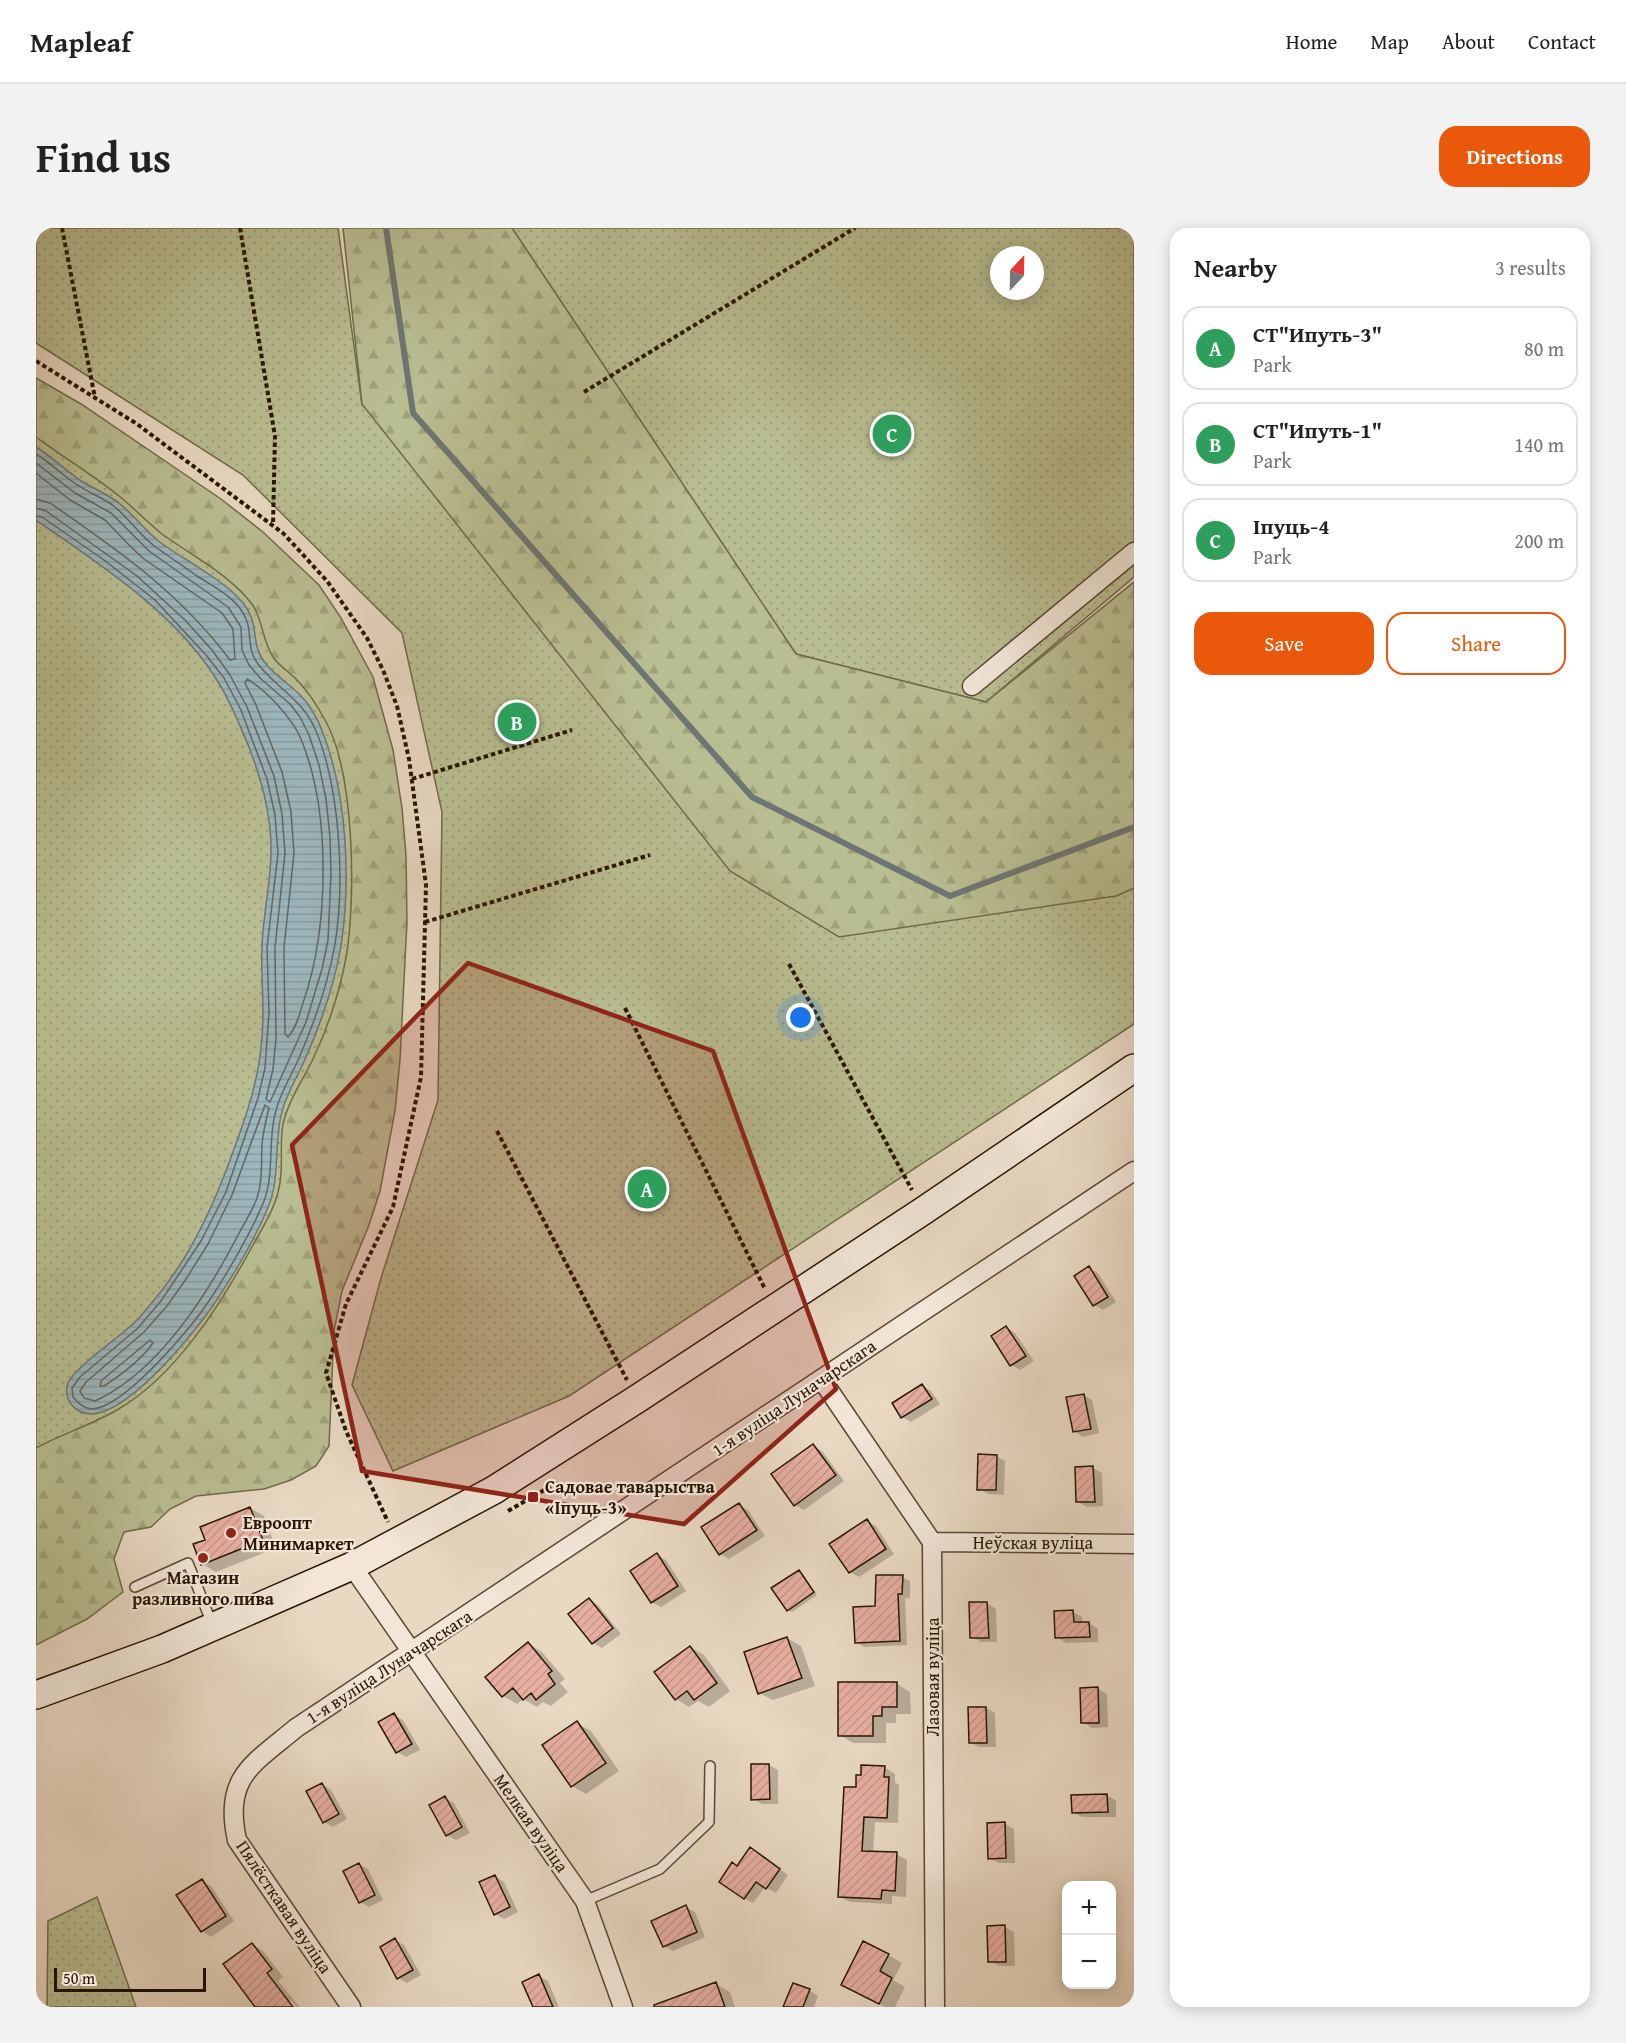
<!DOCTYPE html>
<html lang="en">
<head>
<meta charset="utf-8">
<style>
  body { margin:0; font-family:"Gentium Book Plus",serif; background:#f2f2f2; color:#222 }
  .controls { position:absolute; right:18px; bottom:18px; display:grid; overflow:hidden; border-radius:12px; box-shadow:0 3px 15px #0003 }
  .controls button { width:54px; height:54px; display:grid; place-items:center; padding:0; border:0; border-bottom:2px solid #e0e0e0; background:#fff; color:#222; font:30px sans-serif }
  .compass { position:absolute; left:954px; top:18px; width:54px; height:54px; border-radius:50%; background:#fff; box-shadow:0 3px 15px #0003; rotate:22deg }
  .scale { position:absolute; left:18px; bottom:15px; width:152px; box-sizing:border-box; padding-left:6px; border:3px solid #291503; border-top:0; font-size:16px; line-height:21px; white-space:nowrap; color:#291503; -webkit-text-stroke:4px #f1e6d8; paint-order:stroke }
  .you { position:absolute; left:765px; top:790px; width:21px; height:21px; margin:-15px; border:4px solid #fff; border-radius:50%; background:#1a73e8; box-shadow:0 0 0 9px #1a73e833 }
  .badge { display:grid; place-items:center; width:39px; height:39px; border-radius:50%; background:#ea580c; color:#fff; font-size:20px; font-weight:700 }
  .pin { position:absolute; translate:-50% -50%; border:3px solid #fff; box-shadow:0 2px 6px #0006 }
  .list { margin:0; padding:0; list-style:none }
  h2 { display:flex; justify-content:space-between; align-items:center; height:78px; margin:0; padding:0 24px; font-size:26px }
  h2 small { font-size:20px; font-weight:400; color:#767676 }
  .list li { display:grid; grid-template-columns:39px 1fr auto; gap:18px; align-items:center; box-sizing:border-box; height:84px; margin:0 12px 12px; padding:0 12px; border:2px solid #e0e0e0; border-radius:18px }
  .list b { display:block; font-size:22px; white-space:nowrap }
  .list p { margin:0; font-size:20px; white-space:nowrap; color:#767676 }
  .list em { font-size:20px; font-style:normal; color:#767676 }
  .actions { display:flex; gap:12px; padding:18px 24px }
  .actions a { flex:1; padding:14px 0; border:2px solid #ea580c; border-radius:18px; text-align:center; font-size:21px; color:#ea580c }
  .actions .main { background:#ea580c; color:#fff }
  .map { position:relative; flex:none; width:1098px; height:1779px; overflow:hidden; border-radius:18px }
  header { display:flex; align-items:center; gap:36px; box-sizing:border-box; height:84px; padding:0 30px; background:#fff; border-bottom:2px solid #e0e0e0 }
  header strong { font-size:28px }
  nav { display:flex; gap:33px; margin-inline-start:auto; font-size:21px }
  .intro { display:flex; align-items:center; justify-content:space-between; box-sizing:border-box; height:144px; padding:0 36px }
  h1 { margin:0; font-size:42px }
  .button { padding:15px 27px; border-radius:18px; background:#ea580c; color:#fff; font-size:21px; font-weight:700 }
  main { display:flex; gap:36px; padding:0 36px }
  aside { flex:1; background:#fff; border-radius:18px; box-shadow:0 3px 15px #0003 }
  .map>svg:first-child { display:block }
  .grass { fill:url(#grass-dots); stroke:#716a4a; stroke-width:1.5; fill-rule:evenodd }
  .forest { fill:url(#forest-firs); stroke:#716a4a; stroke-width:1.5 }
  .water { fill:url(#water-rules); stroke:#6e7673; stroke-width:1.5 }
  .shadow { fill:#0003 }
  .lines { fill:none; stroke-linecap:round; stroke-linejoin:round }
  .shore { stroke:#626660; stroke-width:1.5 }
  .stream { stroke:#6e7673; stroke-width:6 }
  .building { fill:url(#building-hatch); stroke:#291503; stroke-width:1.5 }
  .lane-casing { stroke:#594633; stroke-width:12 }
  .street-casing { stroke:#594633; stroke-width:21 }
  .secondary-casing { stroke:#291503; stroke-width:30 }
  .path { stroke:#291503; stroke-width:4; stroke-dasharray:4.5 3; stroke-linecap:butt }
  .lane { stroke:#f1e6d8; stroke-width:9 }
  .street { stroke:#f1e6d8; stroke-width:18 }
  .secondary { stroke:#f1e6d8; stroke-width:27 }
  .marked { fill:#8f2418; fill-opacity:0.2; stroke:#8f2418; stroke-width:4.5; stroke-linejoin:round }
  .poi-dot { fill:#8f2418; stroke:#f1e6d8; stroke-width:2 }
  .labels { text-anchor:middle; stroke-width:4.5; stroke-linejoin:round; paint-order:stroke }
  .street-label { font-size:18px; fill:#291503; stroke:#f1e6d8 }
  .poi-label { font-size:18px; font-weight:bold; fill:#291503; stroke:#f1e6d8; text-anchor:start }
</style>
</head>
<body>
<header>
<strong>Mapleaf</strong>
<nav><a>Home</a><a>Map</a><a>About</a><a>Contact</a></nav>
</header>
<div class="intro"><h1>Find us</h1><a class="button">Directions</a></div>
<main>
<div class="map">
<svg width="1098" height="1779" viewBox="0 0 1098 1779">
  <defs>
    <pattern id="grass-dots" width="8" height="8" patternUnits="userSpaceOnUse" patternTransform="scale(1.5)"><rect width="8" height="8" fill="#b9be92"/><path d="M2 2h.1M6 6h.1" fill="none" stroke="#9fa27c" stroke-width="1.8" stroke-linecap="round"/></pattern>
    <pattern id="forest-firs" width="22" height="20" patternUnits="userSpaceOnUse" patternTransform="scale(1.5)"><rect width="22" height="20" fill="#b9be92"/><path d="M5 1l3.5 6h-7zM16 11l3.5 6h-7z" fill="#9fa27c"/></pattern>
    <pattern id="water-rules" width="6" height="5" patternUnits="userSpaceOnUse" patternTransform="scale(1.5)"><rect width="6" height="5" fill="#9cb7be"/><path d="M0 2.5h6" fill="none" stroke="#869ca2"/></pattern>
    <pattern id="building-hatch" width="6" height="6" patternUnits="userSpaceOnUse" patternTransform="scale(1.5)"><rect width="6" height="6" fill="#e7afa2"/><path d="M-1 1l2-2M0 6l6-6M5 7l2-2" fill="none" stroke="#c6968a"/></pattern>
  </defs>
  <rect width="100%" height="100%" fill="#e9d9c3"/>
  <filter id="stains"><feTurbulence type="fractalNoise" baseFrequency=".00333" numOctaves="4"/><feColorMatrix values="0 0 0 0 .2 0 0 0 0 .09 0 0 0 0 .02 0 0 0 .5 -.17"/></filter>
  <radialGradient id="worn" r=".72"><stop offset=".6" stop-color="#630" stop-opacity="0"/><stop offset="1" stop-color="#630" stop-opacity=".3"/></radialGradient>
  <path class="grass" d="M0,0H302L326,177L1080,668L1098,660V796L533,1168L357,1243L316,1157L345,1050L402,872L406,584L366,405L207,247L0,115Z
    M476,0H1098V349L950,474L760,426ZM963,27H999V63H963Z
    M0,187L223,329L347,552L336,912L0,1295Z
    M61,1669L100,1779H11L12,1693Z"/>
  <path class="forest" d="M307,0H476L760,426L950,474L1098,354V660L1080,668L803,709L694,643L326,176Z
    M0,150L45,176L185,271L227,304L283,357L305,390L337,449L357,522L366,580L370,627L371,693L364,832L359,883L344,963L333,997L306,1063L298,1103L293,1218L280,1238L255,1252L228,1261L160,1268L134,1281L115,1299L88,1304L78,1331L87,1364L51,1391L0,1417V1220C26,1206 55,1197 81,1182C140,1148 185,1076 217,1017C227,999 239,980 243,960C248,939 243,917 247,896C252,874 266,853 276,833C292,800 303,766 310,730C320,671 319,545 289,492C281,477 272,463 260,451C252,443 243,438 237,429C226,412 227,392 216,376C193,346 156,328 126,306C111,294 98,280 83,268C57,247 27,229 0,209Z"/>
  <path class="water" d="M0,219C16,229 29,242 45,253C58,261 72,266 84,276C99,288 109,303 125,315C150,333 188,352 207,375C225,397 213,416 230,436C240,448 253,456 264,467C274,477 282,491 287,505C311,567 315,652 305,718C298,759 284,798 267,836C260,850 253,863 248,877C237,910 245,946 233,977C220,1009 197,1048 178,1076C159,1104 80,1204 43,1183C33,1177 28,1167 32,1155C39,1139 84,1109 99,1094C104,1089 109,1083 114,1077C162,1022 187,955 210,887C221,854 227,821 227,787C227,764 225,741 226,719C227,685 236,651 235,617C234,582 225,551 213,519C204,498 196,477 184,457C141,385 67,339 0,292Z"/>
  <path class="shadow" d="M1053,1040L1062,1045L1080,1074L1067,1082L1058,1077L1040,1049Z
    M970,1099L979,1105L998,1133L984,1142L975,1137Z
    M886,1157L895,1163L904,1176L875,1194L866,1189L858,1176Z
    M1047,1167L1056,1172L1063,1205L1047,1209L1038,1203Z
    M777,1218L786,1223L808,1253L768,1282L759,1277Z
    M960,1228L969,1233L968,1267L952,1266L943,1261Z
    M1057,1240L1066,1245L1067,1278L1051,1279L1042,1274Z
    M703,1277L712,1282L729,1308L693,1331L684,1326Z
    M214,1280L228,1288L240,1320L180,1344L166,1336L171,1312Z
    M831,1293L840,1298L858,1326L823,1349L814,1344Z
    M621,1327L630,1332L650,1363L625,1379L616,1374Z
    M763,1343L767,1346L781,1367L756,1384L752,1382Z
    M866,1349L874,1353V1370H869L871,1417L828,1419L820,1414L840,1380Z
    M553,1372L562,1377L585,1406L566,1420L557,1415Z
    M951,1375L960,1381L961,1414H945L936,1409Z
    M1037,1384L1046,1389V1396L1053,1395L1062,1401V1414L1030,1415L1021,1409Z
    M751,1410L765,1418L779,1458L737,1472L723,1465Z
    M493,1416L506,1424L529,1451L524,1455L532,1464L515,1478L507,1474L501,1479L487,1471L481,1476L467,1468Z
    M654,1419L668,1427L694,1463L673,1479L662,1473L653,1479L640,1471Z
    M861,1456L874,1464L875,1486H860V1495H850V1515H817L804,1507Z
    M1046,1461H1062L1071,1466L1072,1499L1056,1500L1047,1494Z
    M950,1480L959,1485L960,1519H943L934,1514Z
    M358,1487L367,1492L384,1522L370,1529L361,1524Z
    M541,1495L555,1503L583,1543L550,1566L536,1558Z
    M733,1537L742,1542V1576H726L717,1571Z
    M848,1539L859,1546V1554L863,1557L862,1595L839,1594L837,1625L860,1626L871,1632L870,1669L856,1668V1676L814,1674L803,1668L821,1561Z
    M286,1556L295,1562L311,1591L297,1599L288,1594Z
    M1071,1567L1080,1573V1589H1046L1037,1584Z
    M409,1570L418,1575L434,1605L420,1612L411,1607Z
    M969,1596L978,1601L979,1635H963L954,1630Z
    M723,1626L752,1647L740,1665L729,1659L717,1675L708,1670L701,1639Z
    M323,1636L332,1641L347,1672L333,1679L324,1674Z
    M459,1648L468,1654L482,1684L468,1691L459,1686Z
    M166,1653L175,1658L198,1693L175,1709L166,1703Z
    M650,1679L659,1684L669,1709L637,1723L628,1718Z
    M969,1699L978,1704L979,1738H963L954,1733Z
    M359,1712L368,1717L385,1747L371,1755L362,1750Z
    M216,1716L228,1724L247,1749L242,1753L264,1779H260L256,1773H252L256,1779H221Z
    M852,1727L866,1735L857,1752L869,1759L859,1779H849L820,1764Z
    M503,1748L512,1753L523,1779H499Z
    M680,1756L694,1764L699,1779H648Z
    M773,1762L782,1768L778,1779H749Z"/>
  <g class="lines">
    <path class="shore" d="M0,226C15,235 28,249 43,258C55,266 68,270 79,279C93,291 103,306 117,317C132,328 147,338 161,348C178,359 197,368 207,385C218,402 209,419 222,436C242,462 266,470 280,503C304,560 309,655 299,716C292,756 279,793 263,830C256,846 246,862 241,879C231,910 239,944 228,973C216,1003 191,1046 173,1073C156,1099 88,1180 56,1181C48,1181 42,1175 37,1169L36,1160L44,1149L102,1100L125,1073L165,1013L190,964L222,870L229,840L233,784L231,720L242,625L239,587L231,551L205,482L188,450L170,427L119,372L68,332L6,289L0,288
      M0,235L39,265L75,285L113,323L192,379L205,399L206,422L213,437L225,451L254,476L264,489L273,507L283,537L290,571L294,609L295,646L292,712L286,741L270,794L234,874L230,871L237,841L240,811L239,720L249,625L246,586L238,548L211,479L194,447L176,422L149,392L101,348L10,283L0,280
      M0,245L34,272L69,292L93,317L108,331L186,385L197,401L199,431L194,432C144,365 82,322 14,275L0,271
      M211,451C229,461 257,491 265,511C295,584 293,697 268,772C264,783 261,800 252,809L249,806L248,720L258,625L255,584L246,544L220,477L209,455Z
      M229,877L233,880C230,892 227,904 226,916C225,934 227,952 221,970C216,984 207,997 200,1011C169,1070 122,1144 59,1173L48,1170L44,1163L50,1154L108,1104L131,1078L150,1051L172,1016L196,967Z
      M114,1112L117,1115C105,1132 85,1147 68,1158H64L65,1153Z"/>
    <path class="stream" d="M350,0L377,185L716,569L914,668L1098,599"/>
  </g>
  <path class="building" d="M1053,1038L1072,1069L1057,1078L1038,1048Z
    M970,1098L990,1128L974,1138L955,1108Z
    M886,1156L896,1171L865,1190L856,1175Z
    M1048,1166L1055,1201L1037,1204L1030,1169Z
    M777,1216L800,1247L758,1278L735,1246Z
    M942,1226L961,1227L960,1262H941Z
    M1057,1238L1059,1274H1040L1039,1239Z
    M703,1275L721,1302L683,1327L665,1299Z
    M214,1279L227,1312L165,1337L157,1316L169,1312L164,1299Z
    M831,1291L850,1321L813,1345L793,1316Z
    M621,1325L642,1358L615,1375L594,1343Z
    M763,1342L778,1364L751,1383L735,1360Z
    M840,1347H867L866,1366H862L864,1413L819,1415L817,1379L839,1378Z
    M553,1370L577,1400L556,1416L532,1386Z
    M933,1374H951L953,1410H934Z
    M1037,1382L1038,1394H1053L1054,1409L1019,1410L1018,1383Z
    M751,1409L766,1450L722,1466L708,1424Z
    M492,1414L516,1443L512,1446L519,1456L500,1472L495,1465L487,1472L477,1460L466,1469L449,1449Z
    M654,1418L681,1455L658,1472L651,1463L639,1472L618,1444Z
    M802,1454H861V1479H846V1488H837V1508H802Z
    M1062,1459L1063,1495H1045L1044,1460Z
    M932,1479H950L951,1515H933Z
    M358,1485L376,1516L360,1525L342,1494Z
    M541,1493L570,1535L535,1559L506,1517Z
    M715,1536H733L734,1571L715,1572Z
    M825,1537L849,1538L848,1549H853L851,1590L828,1589L826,1623L861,1624L859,1663L846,1662L845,1671L802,1669L808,1559H820V1547H825Z
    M286,1555L303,1586L287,1595L270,1563Z
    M1071,1566L1072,1584L1036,1585L1035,1567Z
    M409,1568L426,1599L410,1608L393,1577Z
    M969,1594L970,1630L952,1631L951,1595Z
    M714,1619L744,1641L730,1661L720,1654L708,1671L683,1654L696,1634L701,1638Z
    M323,1635L339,1667L323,1675L307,1643Z
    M459,1647L474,1679L458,1687L443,1654Z
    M166,1651L190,1688L165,1704L140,1667Z
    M650,1677L661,1704L627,1719L615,1693Z
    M969,1697L970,1734H952L951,1698Z
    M359,1710L377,1742L361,1751L344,1719Z
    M827,1713L853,1726L844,1743L856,1750L843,1776L805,1757Z
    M216,1715L236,1741L231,1745L257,1779H219L187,1736Z
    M503,1746L517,1779H497L486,1754Z
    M680,1754L689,1779H618V1777Z
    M757,1755L774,1761L767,1779H747Z"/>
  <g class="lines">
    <defs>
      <path id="lane" d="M99,1359L152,1335L176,1396
        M549,1673L624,1641L673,1594L674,1538"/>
      <path id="street" d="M936,458L1098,324
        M786,1152L896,1314L899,1779
        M896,1314L1098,1316
        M316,1338L549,1673L587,1779
        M315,1779L201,1612C187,1549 217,1536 260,1500L1098,943"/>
      <path id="secondary" d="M0,1467L126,1421L316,1338L458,1262L601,1171L887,983L1098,840"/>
    </defs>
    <use href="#lane" class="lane-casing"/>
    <use href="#street" class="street-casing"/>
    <use href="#secondary" class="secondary-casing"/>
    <path class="path" d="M26,0L59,170
      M204,0L239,208L237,297
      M0,133L101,196L248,306L291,353L331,410L347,442L361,478L373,531L390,657L385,849L357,979L310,1076L290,1145L310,1203L352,1294
      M548,164L819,0
      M376,551L536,502
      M389,694L614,627
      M753,736L876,962
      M589,780L729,1061
      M461,903L591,1152
      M472,1283L522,1254"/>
    <use href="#lane" class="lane"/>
    <use href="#street" class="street"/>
    <use href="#secondary" class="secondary"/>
  </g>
  <path class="marked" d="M432,735L677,823L800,1161L648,1296L326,1243L256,917Z"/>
  <g class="poi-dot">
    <rect x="491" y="1263" width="12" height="12" rx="3"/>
    <circle cx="195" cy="1305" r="6"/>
    <circle cx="167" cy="1330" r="6"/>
  </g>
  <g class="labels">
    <g class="street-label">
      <text transform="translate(758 1170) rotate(-34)" y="6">1-я вуліца Луначарскага</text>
      <text x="997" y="1321">Неўская вуліца</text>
      <text transform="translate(353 1439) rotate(-33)" y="6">1-я вуліца Луначарскага</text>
      <text transform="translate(897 1449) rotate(-90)" y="6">Лазовая вуліца</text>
      <text transform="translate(495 1595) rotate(55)" y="6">Мелкая вуліца</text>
      <text transform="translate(248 1679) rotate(56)" y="6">Пялёсткавая вуліца</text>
    </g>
    <g class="poi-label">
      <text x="509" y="1265">Садовае таварыства<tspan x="509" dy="21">«Іпуць-3»</tspan></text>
      <text x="207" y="1301">Евроопт<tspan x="207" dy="21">Минимаркет</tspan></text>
      <text x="167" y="1356" text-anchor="middle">Магазин<tspan x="167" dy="21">разливного пива</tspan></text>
    </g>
  </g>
  <rect width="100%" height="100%" filter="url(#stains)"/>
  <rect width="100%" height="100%" fill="url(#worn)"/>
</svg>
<div class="controls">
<button>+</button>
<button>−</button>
</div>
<svg class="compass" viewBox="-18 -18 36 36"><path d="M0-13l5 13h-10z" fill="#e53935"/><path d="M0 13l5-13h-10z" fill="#767676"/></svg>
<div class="scale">50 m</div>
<div class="you"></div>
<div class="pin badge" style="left:611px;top:961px;background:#2e9e5b">A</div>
<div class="pin badge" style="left:481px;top:494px;background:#2e9e5b">B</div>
<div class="pin badge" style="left:856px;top:206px;background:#2e9e5b">C</div>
</div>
<aside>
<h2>Nearby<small>3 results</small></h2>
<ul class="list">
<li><span class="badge" style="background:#2e9e5b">A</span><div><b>СТ&quot;Ипуть-3&quot;</b><p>Park</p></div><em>80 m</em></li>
<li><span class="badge" style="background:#2e9e5b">B</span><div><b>СТ&quot;Ипуть-1&quot;</b><p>Park</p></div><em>140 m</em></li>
<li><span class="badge" style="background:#2e9e5b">C</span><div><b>Іпуць-4</b><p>Park</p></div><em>200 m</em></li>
</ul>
<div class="actions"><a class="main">Save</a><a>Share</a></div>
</aside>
</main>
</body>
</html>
